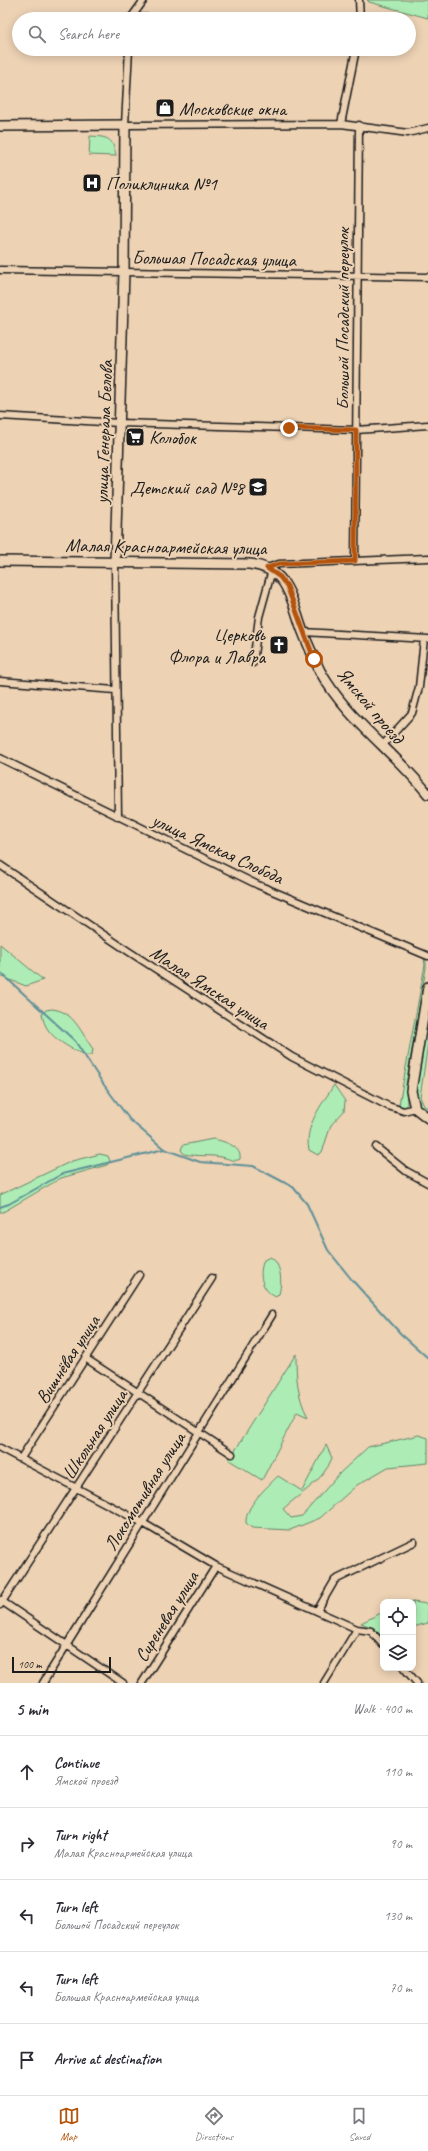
<!DOCTYPE html>
<html lang="en">
<head>
<meta charset="utf-8">
<style>
  body { margin:0; font-family:Caveat,sans-serif; background:#f2f2f3; color:#2b2b33 }
  .controls { position:absolute; right:12px; bottom:12px; display:grid; overflow:hidden; border-radius:8px; box-shadow:0 2px 10px #0003 }
  .controls button { width:36px; height:36px; display:grid; place-items:center; padding:0; border:0; border-bottom:1px solid #e1e1e2; background:#fff; color:#2b2b33; font:20px sans-serif }
  .scale { position:absolute; left:12px; bottom:10px; width:99px; box-sizing:border-box; padding-left:4px; border:2px solid #1c1c1c; border-top:0; font-size:11px; line-height:14px; white-space:nowrap; color:#1c1c1c; -webkit-text-stroke:3px #edd2b4; paint-order:stroke }
  .stop { position:absolute; width:12px; height:12px; margin:-9px; border:3px solid #b45309; border-radius:50%; background:#fff }
  .stop.end { background:#b45309; border-color:#fff; box-shadow:0 1px 4px #0008 }
  .list { margin:0; padding:0; list-style:none }
  h2 { display:flex; justify-content:space-between; align-items:center; height:52px; margin:0; padding:0 16px; font-size:17px }
  h2 small { font-size:13px; font-weight:400; color:#7c7c81 }
  .list li { display:grid; grid-template-columns:26px 1fr auto; gap:12px; align-items:center; box-sizing:border-box; height:72px; padding:0 16px; border-top:1px solid #e1e1e2 }
  .list b { display:block; font-size:15px; white-space:nowrap }
  .list p { margin:0; font-size:13px; white-space:nowrap; color:#7c7c81 }
  .list em { font-size:13px; font-style:normal; color:#7c7c81 }
  .icon { flex:none; width:22px; height:22px; fill:none; stroke:currentColor; stroke-width:2; stroke-linecap:round; stroke-linejoin:round }
  .map { position:relative; flex:none; width:428px; height:1683px; overflow:hidden }
  .search { position:absolute; background:#fff; box-shadow:0 2px 10px #0003; left:12px; right:12px; top:12px; height:44px; display:flex; align-items:center; gap:10px; box-sizing:border-box; padding:0 14px; border-radius:22px; color:#7c7c81; font-size:15px }
  .sheet { height:412px; background:#fff }
  nav { display:flex; justify-content:space-around; align-items:center; box-sizing:border-box; height:56px; border-top:1px solid #e1e1e2; background:#fff; font-size:11px; color:#7c7c81 }
  nav a { display:grid; justify-items:center; gap:2px }
  nav .on { color:#b45309 }
  .map>svg:first-child { display:block }
  .green { fill:#adedb5; stroke:#648468 }
  .lines { fill:none; stroke-linecap:round; stroke-linejoin:round }
  .stream { stroke:#609097; stroke-width:2 }
  .street-casing { stroke:#1c1c1c; stroke-width:9 }
  .secondary-casing { stroke:#1c1c1c; stroke-width:12 }
  .street { stroke:#edd2b4; stroke-width:6 }
  .secondary { stroke:#edd2b4; stroke-width:9 }
  .route { stroke:#b45309; stroke-width:5 }
  .labels { text-anchor:middle; stroke-width:4; stroke-linejoin:round; paint-order:stroke }
  .poi-label { font-size:19px; fill:#1c1c1c; stroke:#edd2b4; text-anchor:start }
  .street-label { font-size:19px; fill:#1c1c1c; stroke:#edd2b4 }
</style>
</head>
<body>
<div class="map">
<svg width="428" height="1683" viewBox="0 0 428 1683">
  <rect width="100%" height="100%" fill="#edd2b4"/>
  <filter id="ink" filterUnits="userSpaceOnUse"><feTurbulence type="fractalNoise" baseFrequency=".025" numOctaves="2"/><feDisplacementMap in="SourceGraphic" scale="8" xChannelSelector="R" yChannelSelector="G"/><feConvolveMatrix kernelMatrix="1 2 1 2 8 2 1 2 1" color-interpolation-filters="sRGB"/></filter>
  <g filter="url(#ink)">
    <path class="green" d="M367,0H428V18L369,2Z
      M90,136C107,137 113,137 116,156L89,155Z
      M0,944L43,980L26,986L0,976Z
      M424,959L426,961V968L406,1084L407,1105L404,1107L399,1105L425,965Z
      M52,1009C74,1011 81,1033 93,1049L92,1055C82,1057 55,1040 49,1031C45,1026 43,1020 42,1014L46,1010Z
      M428,1013V1043L420,1097L424,1106L428,1108V1113L420,1106L416,1094Z
      M334,1085L345,1101L344,1111L331,1125L322,1152L318,1155L309,1150C304,1126 321,1106 334,1085Z
      M213,1139C223,1141 242,1146 240,1159C235,1162 230,1159 225,1158C212,1154 198,1157 184,1154L181,1150L183,1145Z
      M100,1154L108,1156L110,1161L107,1165L61,1178L3,1212H0V1195L72,1161Z
      M270,1257C282,1263 282,1284 279,1294L276,1297C261,1290 258,1274 264,1260Z
      M296,1354C296,1376 297,1397 308,1417L297,1412L262,1480L229,1460Z
      M419,1435L428,1438V1463L388,1467L357,1485L320,1518L290,1530L252,1528L246,1523C245,1506 267,1487 278,1476L302,1491L326,1445L332,1458C323,1482 300,1493 283,1509L291,1518L302,1516L340,1473L368,1447Z
      M405,1601L428,1604V1623L413,1627V1602H402Z
      M383,1612V1637L371,1627L361,1623Z"/>
    <g class="lines">
      <path class="stream" d="M0,972L75,1041L104,1085L130,1120L164,1149
        M0,1207L9,1204L62,1174L164,1149L200,1162L253,1166L293,1187L307,1204L328,1250L352,1280L401,1334L428,1358"/>
      <defs>
        <path id="street" d="M359,0L360,19
          M131,18L211,17L223,19
          M131,18L144,0
          M129,49L125,125L341,124L408,133L428,128
          M341,124L356,49
          M0,270L428,277
          M0,416L120,423L356,430L428,425
          M355,561L359,125
          M115,563L118,817
          M267,568L279,564L428,558
          M303,632L428,639
          M253,663L259,617L272,570
          M0,681L115,690
          M382,746L412,713L419,687L424,639
          M0,758L258,885L428,956
          M0,865L128,951L292,1057L388,1106L404,1111L415,1108
          M376,1147L406,1171L428,1183
          M85,1358L232,1454
          M0,1448L143,1523L216,1566L357,1629
          M21,1458L139,1275
          M0,1600L123,1683
          M0,1605L212,1278
          M317,1611L335,1580L414,1542
          M404,1668L417,1683
          M43,1683L272,1315
          M142,1683L216,1566
          M324,1683L357,1629L371,1631L383,1645"/>
        <path id="secondary" d="M0,126L125,125L124,272L115,563
          M0,561L249,564C289,568 291,600 303,632C308,645 314,658 320,671C347,720 394,751 428,794
          M428,987L411,1091L415,1108L428,1118"/>
      </defs>
      <use href="#street" class="street-casing"/>
      <use href="#secondary" class="secondary-casing"/>
      <use href="#street" class="street"/>
      <use href="#secondary" class="secondary"/>
    </g>
  </g>
  <g class="lines" filter="url(#ink)">
    <path class="route" d="M289,428L356,430L355,561L279,564L267,568L280,577L287,586L314,659"/>
  </g>
  <defs>
    <symbol id="shop-square" viewBox="-11 -11 22 22"><rect x="-9" y="-9" width="18" height="18" rx="4" fill="#1c1c1c" stroke="#edd2b4"/><path d="M-5-2.5h2.3a2.7 3.5 0 0 1 5.4 0H5L5.5 6h-11ZM-1.5-2.5h3a1.5 2.3 0 0 0-3 0Z" fill="#fff"/></symbol>
    <symbol id="hospital-square" viewBox="-11 -11 22 22"><rect x="-9" y="-9" width="18" height="18" rx="4" fill="#1c1c1c" stroke="#edd2b4"/><path d="M-5-5h3v3.5h4V-5h3V5h-3V1.5h-4V5h-3Z" fill="#fff"/></symbol>
    <symbol id="supermarket-square" viewBox="-11 -11 22 22"><rect x="-9" y="-9" width="18" height="18" rx="4" fill="#1c1c1c" stroke="#edd2b4"/><path d="M-6-5.5h2.5l.6 2H6L4.5 2H-2.5L-4.4-4H-6ZM-1.5 3.2a1.3 1.3 0 1 0 .1 0ZM3 3.2a1.3 1.3 0 1 0 .1 0Z" fill="#fff"/></symbol>
    <symbol id="school-square" viewBox="-11 -11 22 22"><rect x="-9" y="-9" width="18" height="18" rx="4" fill="#1c1c1c" stroke="#edd2b4"/><path d="M0-5L7-2L0 1L-7-2ZM-4 1L0 2.5L4 1V4Q0 6-4 4Z" fill="#fff"/></symbol>
    <symbol id="church-square" viewBox="-11 -11 22 22"><rect x="-9" y="-9" width="18" height="18" rx="4" fill="#1c1c1c" stroke="#edd2b4"/><path d="M-1.2-6h2.4v3.5h3.3v2.4h-3.3V6h-2.4V-.1h-3.3v-2.4h3.3Z" fill="#fff"/></symbol>
  </defs>
  <g fill-rule="evenodd">
    <use href="#shop-square" x="154" y="97" width="22" height="22"/>
    <use href="#hospital-square" x="81" y="172" width="22" height="22"/>
    <use href="#supermarket-square" x="124" y="426" width="22" height="22"/>
    <use href="#school-square" x="247" y="476" width="22" height="22"/>
    <use href="#church-square" x="268" y="634" width="22" height="22"/>
  </g>
  <g class="labels">
    <g class="poi-label">
      <text x="179" y="115">Московские окна</text>
      <text x="106" y="190">Поликлиника №1</text>
      <text x="149" y="444">Колобок</text>
      <text x="244" y="494" text-anchor="end">Детский сад №8</text>
      <text x="265" y="641" text-anchor="end">Церковь<tspan x="265" dy="22">Флора и Лавра</tspan></text>
    </g>
    <g class="street-label">
      <text transform="translate(214 258) rotate(1)" y="7">Большая Посадская улица</text>
      <text transform="translate(342 319) rotate(-90)" y="7">Большой Посадский переулок</text>
      <text transform="translate(103 432) rotate(-88)" y="7">улица Генерала Белова</text>
      <text transform="translate(166 546) rotate(1)" y="7">Малая Красноармейская улица</text>
      <text transform="translate(371 705) rotate(50)" y="7">Ямской проезд</text>
      <text transform="translate(218 848) rotate(25)" y="7">улица Ямская Слобода</text>
      <text transform="translate(210 987) rotate(33)" y="7">Малая Ямская улица</text>
      <text transform="translate(67 1359) rotate(-57)" y="7">Вишнёвая улица</text>
      <text transform="translate(94 1434) rotate(-57)" y="7">Школьная улица</text>
      <text transform="translate(144 1491) rotate(-58)" y="7">Локомотивная улица</text>
      <text transform="translate(166 1616) rotate(-58)" y="7">Сиреневая улица</text>
    </g>
  </g>
</svg>
<div class="controls">
<button><svg class="icon" aria-label="locate" viewBox="0 0 24 24"><circle cx="12" cy="12" r="6"/><path d="M12 2v4M12 18v4M2 12h4M18 12h4"/></svg></button>
<button><svg class="icon" aria-label="layers" viewBox="0 0 24 24"><path d="M12 4l9 5-9 5-9-5zM3 14l9 5 9-5"/></svg></button>
</div>
<div class="scale">100 m</div>
<div class="stop" style="left:314px;top:659px"></div>
<div class="stop end" style="left:289px;top:428px"></div>
<div class="search"><svg class="icon" aria-label="search" viewBox="0 0 24 24"><circle cx="10" cy="10" r="6"/><path d="M15 15l6 6"/></svg>Search here</div>
</div>
<section class="sheet">
<h2>5 min<small>Walk · 400 m</small></h2>
<ul class="list">
<li><svg class="icon" aria-label="ahead" viewBox="0 0 24 24"><path d="M12 20V5M6 11l6-6 6 6"/></svg><div><b>Continue</b><p>Ямской проезд</p></div><em>110 m</em></li>
<li><svg class="icon" aria-label="right" viewBox="0 0 24 24"><path d="M7 20v-9h11M14 6l5 5-5 5"/></svg><div><b>Turn right</b><p>Малая Красноармейская улица</p></div><em>90 m</em></li>
<li><svg class="icon" aria-label="left" viewBox="0 0 24 24"><path d="M17 20v-9H6M10 6l-5 5 5 5"/></svg><div><b>Turn left</b><p>Большой Посадский переулок</p></div><em>130 m</em></li>
<li><svg class="icon" aria-label="left" viewBox="0 0 24 24"><path d="M17 20v-9H6M10 6l-5 5 5 5"/></svg><div><b>Turn left</b><p>Большая Красноармейская улица</p></div><em>70 m</em></li>
<li><svg class="icon" aria-label="arrive" viewBox="0 0 24 24"><path d="M6 21V4h12l-3 4 3 4H6"/></svg><div><b>Arrive at destination</b></div></li>
</ul>
</section>
<nav>
<a class="on"><svg class="icon" aria-label="map" viewBox="0 0 24 24"><path d="M3 6l6-2 6 2 6-2v14l-6 2-6-2-6 2zM9 4v14M15 6v14"/></svg>Map</a>
<a><svg class="icon" aria-label="directions" viewBox="0 0 24 24"><path d="M12 3l9 9-9 9-9-9zM9 14v-3h6M13 9l2 2-2 2"/></svg>Directions</a>
<a><svg class="icon" aria-label="saved" viewBox="0 0 24 24"><path d="M7 4h10v16l-5-4-5 4z"/></svg>Saved</a>
</nav>
</body>
</html>
